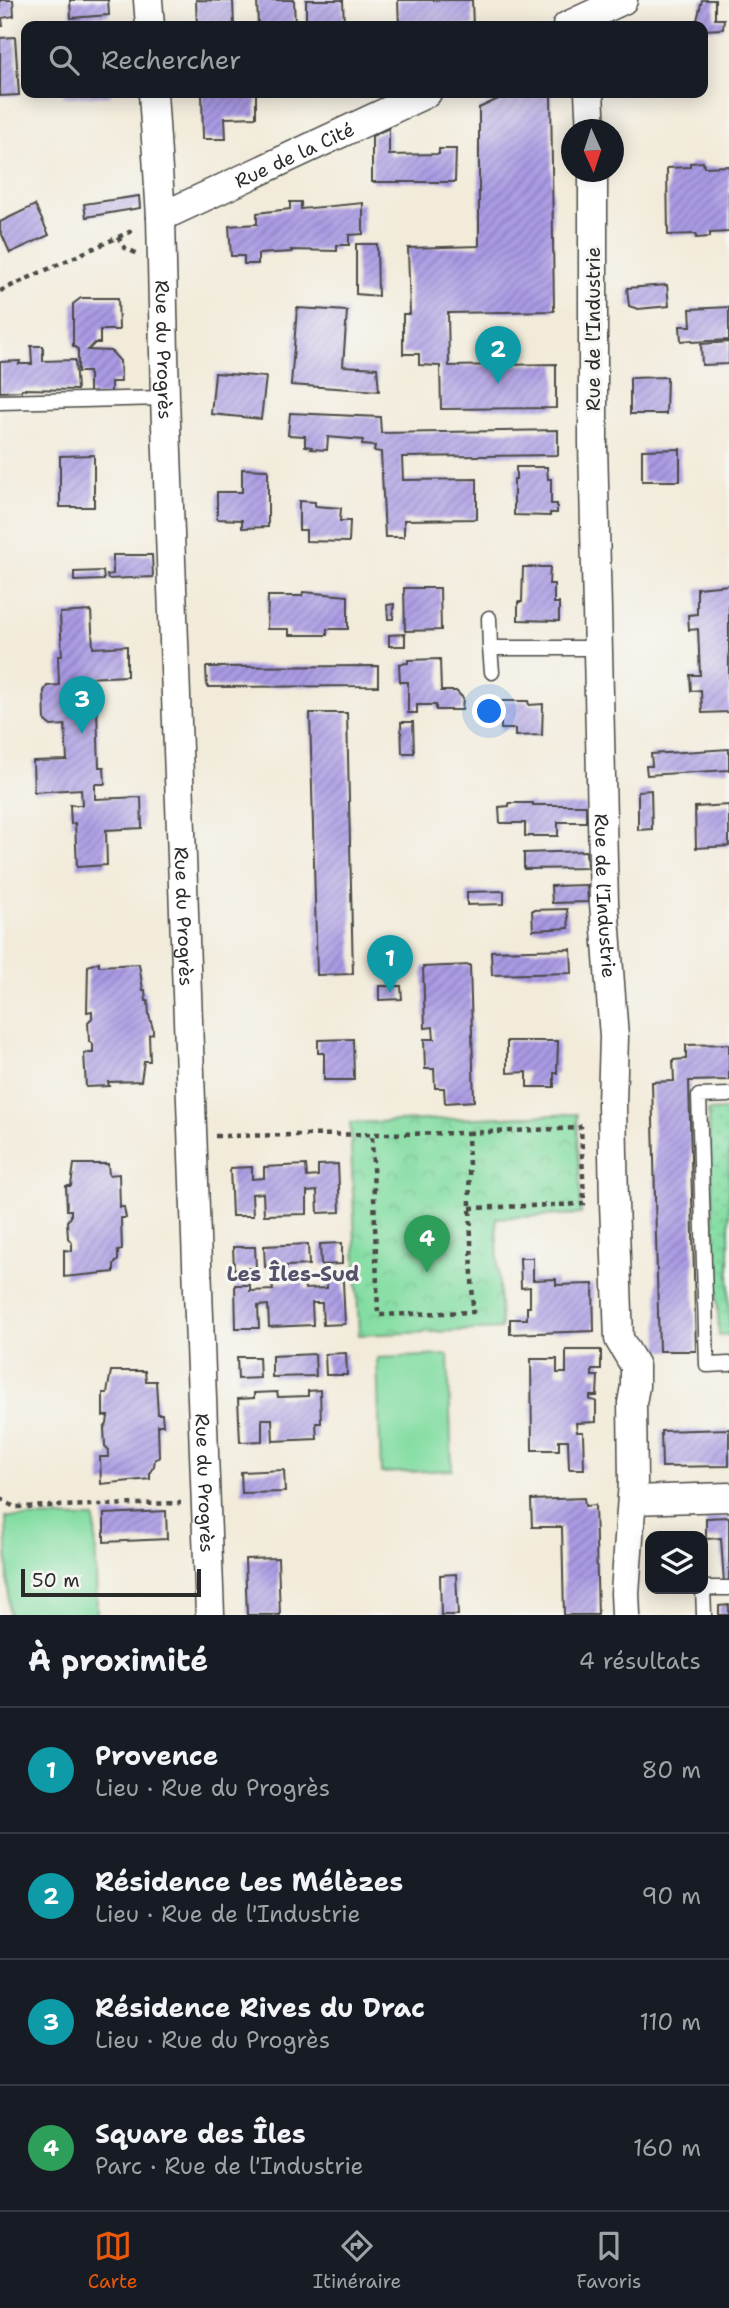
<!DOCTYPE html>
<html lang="fr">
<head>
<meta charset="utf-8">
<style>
  body { margin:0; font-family:"Shantell Sans",sans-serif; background:#20242c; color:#f1f3f6 }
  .controls { position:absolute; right:21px; bottom:21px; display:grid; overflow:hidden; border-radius:14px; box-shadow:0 4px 18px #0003 }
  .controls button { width:63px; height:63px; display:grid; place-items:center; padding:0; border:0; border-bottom:2px solid #363941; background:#171b24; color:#f1f3f6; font:35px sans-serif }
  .compass { position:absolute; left:561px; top:119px; width:63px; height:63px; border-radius:50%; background:#171b24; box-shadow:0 4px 18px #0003; rotate:177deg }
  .scale { position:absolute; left:21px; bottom:18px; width:180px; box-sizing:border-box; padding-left:7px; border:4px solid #2b2b2b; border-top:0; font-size:19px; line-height:24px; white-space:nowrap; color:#2b2b2b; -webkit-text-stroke:5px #f6f6f2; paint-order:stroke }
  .you { position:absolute; left:490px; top:712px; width:24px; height:24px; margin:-18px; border:5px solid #fff; border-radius:50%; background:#1a73e8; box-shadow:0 0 0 10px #1a73e833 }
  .badge { display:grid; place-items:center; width:46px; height:46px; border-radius:50%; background:#ea580c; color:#fff; font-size:23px; font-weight:700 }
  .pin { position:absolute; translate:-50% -58px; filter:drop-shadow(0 2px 4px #0008) }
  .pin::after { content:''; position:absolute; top:37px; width:24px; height:21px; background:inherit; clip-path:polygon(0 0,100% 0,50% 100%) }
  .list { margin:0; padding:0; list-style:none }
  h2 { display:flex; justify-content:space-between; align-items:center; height:91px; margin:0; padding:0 28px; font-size:30px }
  h2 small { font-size:23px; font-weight:400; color:#9ea1a6 }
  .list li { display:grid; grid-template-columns:46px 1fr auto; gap:21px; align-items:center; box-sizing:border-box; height:126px; padding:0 28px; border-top:2px solid #363941 }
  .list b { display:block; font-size:26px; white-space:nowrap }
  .list p { margin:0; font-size:23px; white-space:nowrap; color:#9ea1a6 }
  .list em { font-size:23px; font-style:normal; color:#9ea1a6 }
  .icon { flex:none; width:38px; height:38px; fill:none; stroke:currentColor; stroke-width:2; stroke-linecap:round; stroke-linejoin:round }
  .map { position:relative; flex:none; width:729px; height:1615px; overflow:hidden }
  .search { position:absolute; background:#171b24; box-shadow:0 4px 18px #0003; left:21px; right:21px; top:21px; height:77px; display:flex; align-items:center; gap:18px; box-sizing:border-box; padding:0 24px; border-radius:14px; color:#9ea1a6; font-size:26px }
  .sheet { height:595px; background:#171b24 }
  nav { display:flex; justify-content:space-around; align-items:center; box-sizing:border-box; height:98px; border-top:2px solid #363941; background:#171b24; font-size:19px; color:#9ea1a6 }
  nav a { display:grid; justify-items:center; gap:4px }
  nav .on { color:#ea580c }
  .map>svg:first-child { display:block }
  .grass { fill:url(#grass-dots); stroke:#578466; stroke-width:2 }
  .park { fill:url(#park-crowns); stroke:#578466; stroke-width:2 }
  .pitch { fill:#83dda2; stroke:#578466; stroke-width:2 }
  .building { fill:url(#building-hatch) }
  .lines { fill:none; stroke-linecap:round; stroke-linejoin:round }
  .lane-casing { stroke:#494845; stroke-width:17 }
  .street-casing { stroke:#494845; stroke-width:31 }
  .path { stroke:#494845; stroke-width:4.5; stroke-dasharray:5 5; stroke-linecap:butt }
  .lane { stroke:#fff; stroke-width:14 }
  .street { stroke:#fff; stroke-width:28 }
  .labels { text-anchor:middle; stroke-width:6; stroke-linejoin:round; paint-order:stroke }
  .street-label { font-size:19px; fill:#2b2b2b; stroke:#f6f6f2 }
  .neighbourhood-label { font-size:21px; font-weight:bold; fill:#57526c; stroke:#f6f6f2 }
</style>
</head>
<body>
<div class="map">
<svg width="729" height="1615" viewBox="0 0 729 1615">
  <defs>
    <pattern id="grass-dots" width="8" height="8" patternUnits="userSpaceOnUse" patternTransform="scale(1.75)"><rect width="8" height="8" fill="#83dda2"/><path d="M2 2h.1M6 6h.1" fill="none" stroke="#71be8c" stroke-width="1.8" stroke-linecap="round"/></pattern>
    <pattern id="park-crowns" width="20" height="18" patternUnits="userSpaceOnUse" patternTransform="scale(1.75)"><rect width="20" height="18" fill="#83dda2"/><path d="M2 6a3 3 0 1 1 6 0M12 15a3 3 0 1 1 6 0" fill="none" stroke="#71be8c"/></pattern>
    <pattern id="building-hatch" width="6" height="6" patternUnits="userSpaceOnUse" patternTransform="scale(1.75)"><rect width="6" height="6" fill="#aa9ae4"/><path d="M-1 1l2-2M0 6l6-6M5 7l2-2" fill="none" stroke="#8b7eb9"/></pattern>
  </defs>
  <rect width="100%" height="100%" fill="#f6f6f2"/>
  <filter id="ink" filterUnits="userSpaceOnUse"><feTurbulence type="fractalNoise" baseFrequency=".0143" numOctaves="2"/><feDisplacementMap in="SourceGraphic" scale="14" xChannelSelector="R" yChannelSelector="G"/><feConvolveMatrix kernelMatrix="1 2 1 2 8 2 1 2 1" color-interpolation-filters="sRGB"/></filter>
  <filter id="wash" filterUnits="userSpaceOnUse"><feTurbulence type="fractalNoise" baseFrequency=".00686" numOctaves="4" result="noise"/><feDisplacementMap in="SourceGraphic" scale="28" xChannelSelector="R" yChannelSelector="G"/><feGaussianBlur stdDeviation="1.57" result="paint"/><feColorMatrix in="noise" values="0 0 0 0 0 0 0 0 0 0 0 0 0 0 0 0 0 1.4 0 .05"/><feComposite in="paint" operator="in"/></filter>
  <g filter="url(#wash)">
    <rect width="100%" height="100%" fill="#f2ebda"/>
    <path class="grass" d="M729,1110V1335L719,1336L708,1111Z"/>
    <path class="park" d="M577,1114L581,1214L496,1218L501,1329L359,1335L350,1123Z"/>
    <path class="pitch" d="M448,1355L452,1470L381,1473L377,1358Z
      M6,1517L95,1518L97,1615H9Z"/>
    <g id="blocks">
      <path class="building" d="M0,0H13L14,16L2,18L3,26H0Z
        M70,0H108L109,15L71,18Z
        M196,0L233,1L234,26H197Z
        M257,0H294L295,26H258Z
        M306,0H343L344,26H306Z
        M398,0H472L473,26H399Z
        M702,0H715V19H724L723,29L703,30L702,21L697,20Z
        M15,37L19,95L0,96V38Z
        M63,93H111V96L64,97Z
        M202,93H256V117L225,118L226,139H203Z
        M511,93H551L554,311L448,313L449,366L556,364V408L441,409L440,366L419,365V354H403V314H410L408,248L479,246V108Z
        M389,128V155L439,154V149H456L455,182H372V136Z
        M703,162L704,167L729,166V232L710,233V237L696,238V234L668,235L667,168L690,167V163Z
        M139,196L140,208L86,217L84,204Z
        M290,202H301V209L363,203V234L349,235V245H337V251L291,250L292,252L258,254V264H244V256H231L229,226L257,224V213L290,209Z
        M35,205L49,235L10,253L0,230V222Z
        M356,244H377L378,296L356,294Z
        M667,285L669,306L638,309L629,306L627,288Z
        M81,298H118L119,330H100V343H95L88,350L111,351L120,361L121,382H111V396L94,397L89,391V372H78V349L73,346V304Z
        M729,307V340L692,342V340L681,341L680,326H691L690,309Z
        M297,308L347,311L343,366L377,368L379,391L291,385Z
        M729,342V364L702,365L701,344Z
        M31,346H43V361L75,360L77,390L22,389L21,391L0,392V362L20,361L19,364H32Z
        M215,373L266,377L261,419L211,414Z
        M667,377L666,414H630V378Z
        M290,413L380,417L381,433L558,430V455L402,457L403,480L477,479V519L404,520V537H385L381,452L374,451L375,446L362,445L363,440L328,437L327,450L311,449L312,447L305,446V436L288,435Z
        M680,449V481H642V450Z
        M94,455V507H60V456Z
        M516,467H547L548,479H551V504H557V513H550V516L514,515V479H516Z
        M242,469L268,470V527L242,528V520L217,519V492H242Z
        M299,501L315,502V506L341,508L340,521H350L349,542L306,541V530H299Z
        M113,555H152L153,577L108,579L107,575L113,574Z
        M523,567H550L549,584H554V603H559V621L518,620V602H522Z
        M103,571L104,580L74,581V572Z
        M729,585V712L702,713L701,690L691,691L690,675H700L698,629L689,630L688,615L697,614V588Z
        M404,588H440L441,630L405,631Z
        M303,592L348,596V629H327V635H289V629H267L268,596H302Z
        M394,604L393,619H388L387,605Z
        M91,611L93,648L127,646V676L85,678L86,684L96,683L99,767H104L105,784H95V799L141,797L142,828L106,830L107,865L77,867L75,823L71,824L70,805H82L81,789L34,792L33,761L67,760L65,725L51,726L45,721L44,691L47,686L59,685L58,656H62L60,613Z
        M405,634V646H389V635Z
        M440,659L441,691H456L463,698L462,710H436V705H417V713H408V682H400L399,664L408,663V660Z
        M378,666V686L207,687L206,667Z
        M501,701H528L529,705L543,704L542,735L515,736V729H501Z
        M310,713H347L353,974L317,975Z
        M401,722H413L414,753H402Z
        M729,749V770L647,775L646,766H652L651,754Z
        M651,790L652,829L638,830V791Z
        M509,803H533V805H586V822H558V836H525V823H500L499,807L509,806Z
        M729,805V846L696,848L695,807Z
        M586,851L587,868L524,869V853Z
        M587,885L588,902L552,903L551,886Z
        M504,891V904L467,905V892Z
        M567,909L569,928L533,930L532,910Z
        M571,949L572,973L492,975L491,951Z
        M99,962V966L139,964L143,990H145L146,1001H148L149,1015L153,1029V1034L149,1035L150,1061H144L141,1081L108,1082L109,1086L86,1087L84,1053H93V1045L89,1041L88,1022L92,1018V1011L87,1012L88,966Z
        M470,965L474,1101L445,1103L444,1088H435L434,1069H425L424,1039H434L433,1027L425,1028L423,967Z
        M379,986H401L402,999L379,1000Z
        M353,1039L354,1080H324V1053H318V1040Z
        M507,1041H558L557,1073H554V1087H527V1072L507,1073Z
        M729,1044V1080L689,1081L696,1351H659L652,1082L674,1081L673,1060L686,1059V1045Z
        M74,1164H108L109,1175L119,1174L120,1207H124L126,1218H121L122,1250L118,1251V1260L114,1264V1272L64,1277V1250L72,1251V1243L68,1238L67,1221L71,1217V1210H67L66,1186H71Z
        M338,1164L340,1212L318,1213L317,1191L307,1192V1214L264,1215L263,1193L252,1194L253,1216H232L230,1168L252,1167V1179L264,1178V1167L306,1165L307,1177L318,1176V1165Z
        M342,1243V1264L321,1265L320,1244Z
        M308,1244L309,1265L265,1267L264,1246Z
        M233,1247H255L256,1268L234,1269Z
        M520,1258H533V1280L556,1279V1285L593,1284L594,1331L510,1334V1319H527V1307H530V1287L521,1288Z
        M327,1281H343L345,1324L323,1325L322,1303H312L313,1325L269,1327L268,1305L258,1306L259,1328H236L235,1285H250V1291L273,1290L272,1283L304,1282L305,1289L327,1288Z
        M566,1350H601V1370H592V1376H598L597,1396H590V1400L596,1401V1422L576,1423L577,1432H583L584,1469H569L568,1440H559V1450H532L531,1359H557V1373H566Z
        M346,1353L347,1375H326L325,1354Z
        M315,1354L316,1376L272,1377V1356Z
        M237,1357H259L260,1378L238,1379Z
        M111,1371H145L146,1381H156L158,1414H162L163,1425H158L159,1458L155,1459L154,1466L150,1472V1479L101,1484L100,1457H108L109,1450L105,1446L104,1428L107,1424L108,1416H103V1393H107Z
        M320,1390L321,1423H316L317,1439L273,1441L272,1419H262V1441L240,1442L238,1399L254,1398V1393L277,1392L278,1397L308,1396V1391Z
        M729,1429V1466L662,1467L661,1431Z
        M284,1470L285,1492L242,1493L241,1472Z
        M584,1498L585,1506L595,1505L598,1615H564L562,1527H532L531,1500Z
        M166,1511L167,1539L104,1542V1514Z
        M729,1517V1584H724L721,1538L706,1539V1518Z
        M278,1558L280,1615H247L245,1559Z
        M456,1574L458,1615H441L440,1575Z
        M729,1605V1615H719V1606Z"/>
    </g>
  </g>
  <g filter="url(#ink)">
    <use href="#blocks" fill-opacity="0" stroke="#494845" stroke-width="2"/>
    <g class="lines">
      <defs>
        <path id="lane" d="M0,402L165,398
          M489,618L490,648
          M492,672L490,648H598
          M729,1095L699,1096L707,1365L729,1364
          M704,1615L703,1588H729"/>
        <g id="street">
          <path d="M148,0L150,26"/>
          <path d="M567,26L623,0"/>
          <path id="s1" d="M153,93L161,217L165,398L210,1615"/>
          <path d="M589,93L591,130"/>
          <path id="s2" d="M593,172V443L604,903L614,1037L612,1104L614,1203L619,1339L635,1366V1386L632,1403L633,1482L625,1593L626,1615"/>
          <path id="s3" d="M161,217L427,93"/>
          <path d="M632,1500L729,1497"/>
        </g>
      </defs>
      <use href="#lane" class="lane-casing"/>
      <use href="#street" class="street-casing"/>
      <path class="path" d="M118,237L125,248L136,253
        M0,291L136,229
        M468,1133L578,1128L582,1126
        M215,1136L468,1133L473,1312L378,1315L372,1136
        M470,1208L584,1204L581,1126
        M0,1498L14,1507L181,1503"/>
      <use href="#lane" class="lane"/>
      <use href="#street" class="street"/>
    </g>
  </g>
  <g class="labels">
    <g class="street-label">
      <text dy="7" stroke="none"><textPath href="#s3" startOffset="147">Rue de la Cité</textPath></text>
      <text transform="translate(593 329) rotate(-90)" y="7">Rue de l'Industrie</text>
      <text dy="7" stroke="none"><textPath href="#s1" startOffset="257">Rue du Progrès</textPath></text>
      <text dy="7" stroke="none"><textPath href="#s2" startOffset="724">Rue de l'Industrie</textPath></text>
      <text dy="7" stroke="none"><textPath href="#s1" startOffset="824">Rue du Progrès</textPath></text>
      <text dy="7" stroke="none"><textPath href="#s1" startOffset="1391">Rue du Progrès</textPath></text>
    </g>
    <g class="neighbourhood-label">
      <text x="293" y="1281">Les Îles-Sud</text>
    </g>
  </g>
</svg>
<div class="controls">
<button><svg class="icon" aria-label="layers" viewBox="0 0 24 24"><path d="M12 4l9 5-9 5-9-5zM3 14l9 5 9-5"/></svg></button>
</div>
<svg class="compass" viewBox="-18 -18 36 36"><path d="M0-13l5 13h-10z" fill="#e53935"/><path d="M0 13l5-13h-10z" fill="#9ea1a6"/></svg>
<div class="scale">50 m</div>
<div class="you"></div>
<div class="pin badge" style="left:390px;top:993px;background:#0f9aa8">1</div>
<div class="pin badge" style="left:498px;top:384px;background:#0f9aa8">2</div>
<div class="pin badge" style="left:82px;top:734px;background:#0f9aa8">3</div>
<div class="pin badge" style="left:427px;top:1273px;background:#2e9e5b">4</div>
<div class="search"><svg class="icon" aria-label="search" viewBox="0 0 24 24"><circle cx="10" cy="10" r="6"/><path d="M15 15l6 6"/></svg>Rechercher</div>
</div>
<section class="sheet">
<h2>À proximité<small>4 résultats</small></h2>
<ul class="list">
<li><span class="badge" style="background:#0f9aa8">1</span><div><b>Provence</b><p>Lieu · Rue du Progrès</p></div><em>80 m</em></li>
<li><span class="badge" style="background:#0f9aa8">2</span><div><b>Résidence Les Mélèzes</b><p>Lieu · Rue de l'Industrie</p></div><em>90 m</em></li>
<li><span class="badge" style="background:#0f9aa8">3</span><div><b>Résidence Rives du Drac</b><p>Lieu · Rue du Progrès</p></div><em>110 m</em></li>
<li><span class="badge" style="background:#2e9e5b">4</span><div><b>Square des Îles</b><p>Parc · Rue de l'Industrie</p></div><em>160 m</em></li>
</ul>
</section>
<nav>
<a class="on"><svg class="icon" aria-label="map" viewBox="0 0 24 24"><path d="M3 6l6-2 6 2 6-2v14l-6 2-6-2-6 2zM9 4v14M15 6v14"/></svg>Carte</a>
<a><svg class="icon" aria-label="directions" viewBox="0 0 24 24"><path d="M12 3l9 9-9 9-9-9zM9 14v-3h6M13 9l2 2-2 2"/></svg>Itinéraire</a>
<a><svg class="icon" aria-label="saved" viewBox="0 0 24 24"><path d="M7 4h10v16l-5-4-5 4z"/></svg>Favoris</a>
</nav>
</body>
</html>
